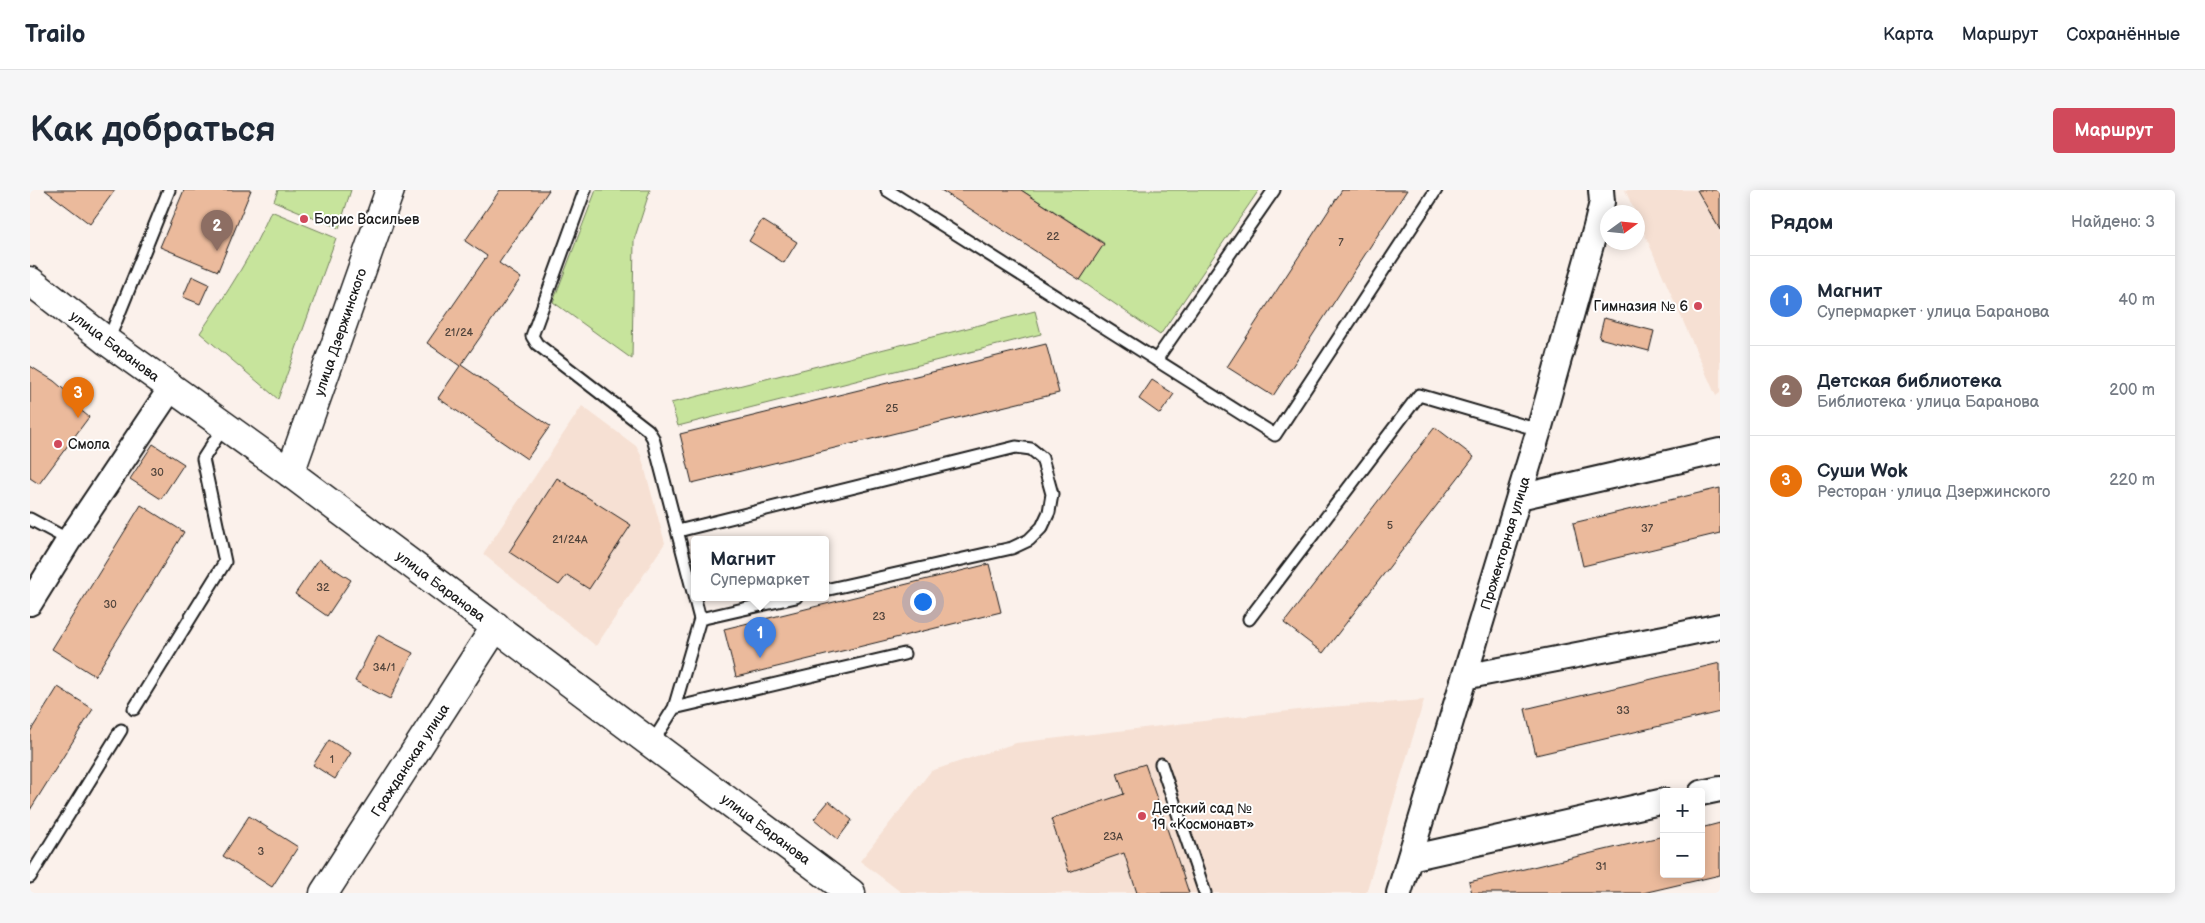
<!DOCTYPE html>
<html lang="ru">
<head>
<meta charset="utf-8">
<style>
  body { margin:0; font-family:"Balsamiq Sans",sans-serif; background:#f6f6f7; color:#1f2937 }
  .controls { position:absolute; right:15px; bottom:15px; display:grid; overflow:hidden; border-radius:5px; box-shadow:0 2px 12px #0003 }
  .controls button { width:45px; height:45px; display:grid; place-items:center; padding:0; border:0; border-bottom:1px solid #e0e1e3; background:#fff; color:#1f2937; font:25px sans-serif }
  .compass { position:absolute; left:1570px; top:15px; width:45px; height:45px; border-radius:50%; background:#fff; box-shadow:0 2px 12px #0003; rotate:75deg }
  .you { position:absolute; left:892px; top:411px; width:18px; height:18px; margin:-12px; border:4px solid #fff; border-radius:50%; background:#1a73e8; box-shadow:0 0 0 8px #1a73e833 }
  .badge { display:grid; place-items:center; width:32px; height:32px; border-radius:50%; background:#d1495b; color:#fff; font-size:16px; font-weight:700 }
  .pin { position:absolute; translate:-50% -41px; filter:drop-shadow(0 1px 2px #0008) }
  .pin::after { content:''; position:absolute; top:26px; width:18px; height:15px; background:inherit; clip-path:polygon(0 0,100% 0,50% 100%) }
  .popup { position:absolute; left:661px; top:346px; width:138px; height:65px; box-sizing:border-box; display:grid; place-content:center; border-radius:5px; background:#fff; filter:drop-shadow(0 1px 4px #0005); font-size:16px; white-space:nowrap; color:#747a83 }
  .popup b { font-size:19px; color:#1f2937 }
  .popup::after { content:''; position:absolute; left:50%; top:100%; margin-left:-10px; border:10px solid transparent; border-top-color:#fff }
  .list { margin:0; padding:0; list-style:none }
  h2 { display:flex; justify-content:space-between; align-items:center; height:65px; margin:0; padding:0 20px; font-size:21px }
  h2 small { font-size:16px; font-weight:400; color:#747a83 }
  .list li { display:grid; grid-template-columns:32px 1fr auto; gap:15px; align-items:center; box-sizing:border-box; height:90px; padding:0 20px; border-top:1px solid #e0e1e3 }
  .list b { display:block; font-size:19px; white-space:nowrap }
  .list p { margin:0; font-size:16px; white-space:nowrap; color:#747a83 }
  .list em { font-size:16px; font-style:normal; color:#747a83 }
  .map { position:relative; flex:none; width:1690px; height:703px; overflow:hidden; border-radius:5px }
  header { display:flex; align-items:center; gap:30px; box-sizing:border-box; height:70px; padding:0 25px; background:#fff; border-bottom:1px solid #e0e1e3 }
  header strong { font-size:24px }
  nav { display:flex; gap:28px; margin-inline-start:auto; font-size:18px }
  .intro { display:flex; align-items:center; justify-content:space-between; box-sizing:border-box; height:120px; padding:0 30px }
  h1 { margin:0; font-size:35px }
  .button { padding:12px 22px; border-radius:5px; background:#d1495b; color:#fff; font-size:18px; font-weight:700 }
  main { display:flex; gap:30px; padding:0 30px }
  aside { flex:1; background:#fff; border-radius:5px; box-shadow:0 2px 12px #0003 }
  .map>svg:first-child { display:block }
  .built { fill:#f6e0d3 }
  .green { fill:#c7e49c; stroke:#72805c }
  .building { fill:#ebba9c; stroke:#1c1c1c }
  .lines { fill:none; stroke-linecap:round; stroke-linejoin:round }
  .service-casing { stroke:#1c1c1c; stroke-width:15 }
  .minor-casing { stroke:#1c1c1c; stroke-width:28 }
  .tertiary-casing { stroke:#1c1c1c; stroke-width:31 }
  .service { stroke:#fff; stroke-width:11 }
  .minor { stroke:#fff; stroke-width:24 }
  .tertiary { stroke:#fff; stroke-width:28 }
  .poi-dot { fill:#d1495b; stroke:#fff; stroke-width:2 }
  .labels { text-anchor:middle; stroke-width:4; stroke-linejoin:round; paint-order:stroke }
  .number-label { font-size:11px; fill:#50443c }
  .poi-label { font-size:14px; fill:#1c1c1c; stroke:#fff; text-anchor:start }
  .street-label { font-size:14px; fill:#1c1c1c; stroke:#fff }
</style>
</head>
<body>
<header>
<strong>Trailo</strong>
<nav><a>Карта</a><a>Маршрут</a><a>Сохранённые</a></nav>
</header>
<div class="intro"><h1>Как добраться</h1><a class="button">Маршрут</a></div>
<main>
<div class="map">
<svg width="1690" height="703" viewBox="0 0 1690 703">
  <rect width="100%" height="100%" fill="#fbf1eb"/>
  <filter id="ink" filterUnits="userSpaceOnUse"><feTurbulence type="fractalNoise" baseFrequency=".02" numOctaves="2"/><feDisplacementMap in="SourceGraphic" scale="10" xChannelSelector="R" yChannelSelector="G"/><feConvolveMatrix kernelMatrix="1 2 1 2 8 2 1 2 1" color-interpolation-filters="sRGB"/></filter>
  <g filter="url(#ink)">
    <path class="built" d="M1595,0H1690V203L1686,206L1608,29V22H1605Z
      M552,216L606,256L611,265L635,353L566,456L453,364Z
      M1394,510L1336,703H872L830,671L901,581L986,553L1285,518Z"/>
    <path class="green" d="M248,0H321L309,38L244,11Z
      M566,0H620L604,50L602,169L523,112Z
      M991,0H1229L1130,145L1050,90L1074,53Z
      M241,21L306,48L248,209L170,143C197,103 222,65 241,21Z
      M1005,121L1011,144L648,236L641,213Z"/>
    <path class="building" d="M15,0H85L60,34Z
      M154,0H221L188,81L130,57Z
      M470,0H519L469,73L491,88L431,175L520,236L497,269L408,208L430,176L397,153L457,66L435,51Z
      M911,0H991L1074,54L1050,90Z
      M1312,0H1377L1243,206L1197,177Z
      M1667,0H1690V40Z
      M732,30L767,52L754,73L719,51Z
      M162,86L179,94L170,114L153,107Z
      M1574,128L1624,141L1619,161L1569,148Z
      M1016,154L1029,203L662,293L650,244Z
      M0,176L24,191L38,203L50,216L48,218L59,227L9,294L0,288Z
      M1122,190L1144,204L1130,224L1109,209Z
      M1405,237L1444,267L1293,463L1254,433Z
      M123,254L154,274L131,309L100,289Z
      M527,288L601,335L559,399L537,385L529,395L479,362Z
      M1690,298V343L1553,376L1543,333Z
      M111,315L154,342L65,486L22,459Z
      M289,369L321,390L297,426L265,404Z
      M959,374L971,422L706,487L694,439Z
      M348,445L383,463L360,509L325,491Z
      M1690,473V522L1506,565L1495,519Z
      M28,497L63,519L0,620V542Z
      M299,550L321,563L305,589L283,575Z
      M1115,574L1159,703H1107L1094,663L1039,682L1021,629L1094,604L1087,583Z
      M799,611L822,630L808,649L784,629Z
      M219,626L268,657L242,697L193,666Z
      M1690,633V685L1613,703H1442L1439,692L1634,646V684H1671V638Z"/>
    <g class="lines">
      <defs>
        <path id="service" d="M555,0L502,146L507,154L618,240L623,248L670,429L644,518L622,553
          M857,0L1245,245L1406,0
          M78,151L139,0
          M1126,170L1244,0
          M0,329L39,350
          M648,341L986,257L1001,259L1012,268L1022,304L1019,322L1012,337L999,350L982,358L795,400
          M670,429L766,407
          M1219,429L1389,205L1509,240
          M644,518L874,464
          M104,519L195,372L173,269L194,236
          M1131,574L1175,703
          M0,687L91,540"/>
        <path id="minor" d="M1489,307L1690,261
          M0,413L39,350L141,198
          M1434,487L1634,448L1690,436
          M1671,603L1690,599
          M1380,668L1634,611
          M1369,703L1509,240L1566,37L1572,12L1571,0"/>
        <path id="tertiary" d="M0,91L78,152L260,283L821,703
          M260,283L360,0
          M294,703L466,436"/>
      </defs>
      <use href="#service" class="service-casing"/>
      <use href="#minor" class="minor-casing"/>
      <use href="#tertiary" class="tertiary-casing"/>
      <use href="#service" class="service"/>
      <use href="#minor" class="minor"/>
      <use href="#tertiary" class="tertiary"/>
    </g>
  </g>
  <g class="poi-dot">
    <circle cx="274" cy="29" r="5"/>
    <circle cx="1668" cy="116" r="5"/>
    <circle cx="28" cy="254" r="5"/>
    <circle cx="1112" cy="626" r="5"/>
  </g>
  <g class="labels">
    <g class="number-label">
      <text x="1023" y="50">22</text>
      <text x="1311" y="56">7</text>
      <text x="429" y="146">21/24</text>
      <text x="862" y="222">25</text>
      <text x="127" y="286">30</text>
      <text x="1360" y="339">5</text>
      <text x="1617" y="342">37</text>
      <text x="540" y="353">21/24А</text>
      <text x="293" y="401">32</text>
      <text x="80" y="418">30</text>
      <text x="849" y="430">23</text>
      <text x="354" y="481">34/1</text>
      <text x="1593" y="524">33</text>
      <text x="302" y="573">1</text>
      <text x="1083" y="650">23А</text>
      <text x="231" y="665">3</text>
      <text x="1571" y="680">31</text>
    </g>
    <g class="poi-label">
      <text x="284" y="34">Борис Васильев</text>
      <text x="1658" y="121" text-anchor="end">Гимназия № 6</text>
      <text x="38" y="259">Смола</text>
      <text x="1122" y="623">Детский сад №<tspan x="1122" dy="16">19 «Космонавт»</tspan></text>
    </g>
    <g class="street-label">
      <text transform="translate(310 142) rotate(-71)" y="5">улица Дзержинского</text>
      <text transform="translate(85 156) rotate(37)" y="5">улица Баранова</text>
      <text transform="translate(1475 353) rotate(-73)" y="5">Прожекторная улица</text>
      <text transform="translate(411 396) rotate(37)" y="5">улица Баранова</text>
      <text transform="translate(380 570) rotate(-57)" y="5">Гражданская улица</text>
      <text transform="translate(736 639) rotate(37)" y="5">улица Баранова</text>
    </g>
  </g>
</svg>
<div class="controls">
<button>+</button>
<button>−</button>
</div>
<svg class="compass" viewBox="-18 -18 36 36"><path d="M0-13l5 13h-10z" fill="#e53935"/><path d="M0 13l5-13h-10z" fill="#747a83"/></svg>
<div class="you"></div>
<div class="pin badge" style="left:730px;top:468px;background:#3f7fe0">1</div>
<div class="popup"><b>Магнит</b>Супермаркет</div>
<div class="pin badge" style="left:187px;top:61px;background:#8d6e63">2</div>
<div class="pin badge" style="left:48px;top:228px;background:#e8710a">3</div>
</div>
<aside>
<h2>Рядом<small>Найдено: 3</small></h2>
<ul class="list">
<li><span class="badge" style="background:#3f7fe0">1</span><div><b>Магнит</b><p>Супермаркет · улица Баранова</p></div><em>40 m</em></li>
<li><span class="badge" style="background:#8d6e63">2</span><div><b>Детская библиотека</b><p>Библиотека · улица Баранова</p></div><em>200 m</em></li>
<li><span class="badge" style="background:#e8710a">3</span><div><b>Суши Wok</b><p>Ресторан · улица Дзержинского</p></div><em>220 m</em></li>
</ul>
</aside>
</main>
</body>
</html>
